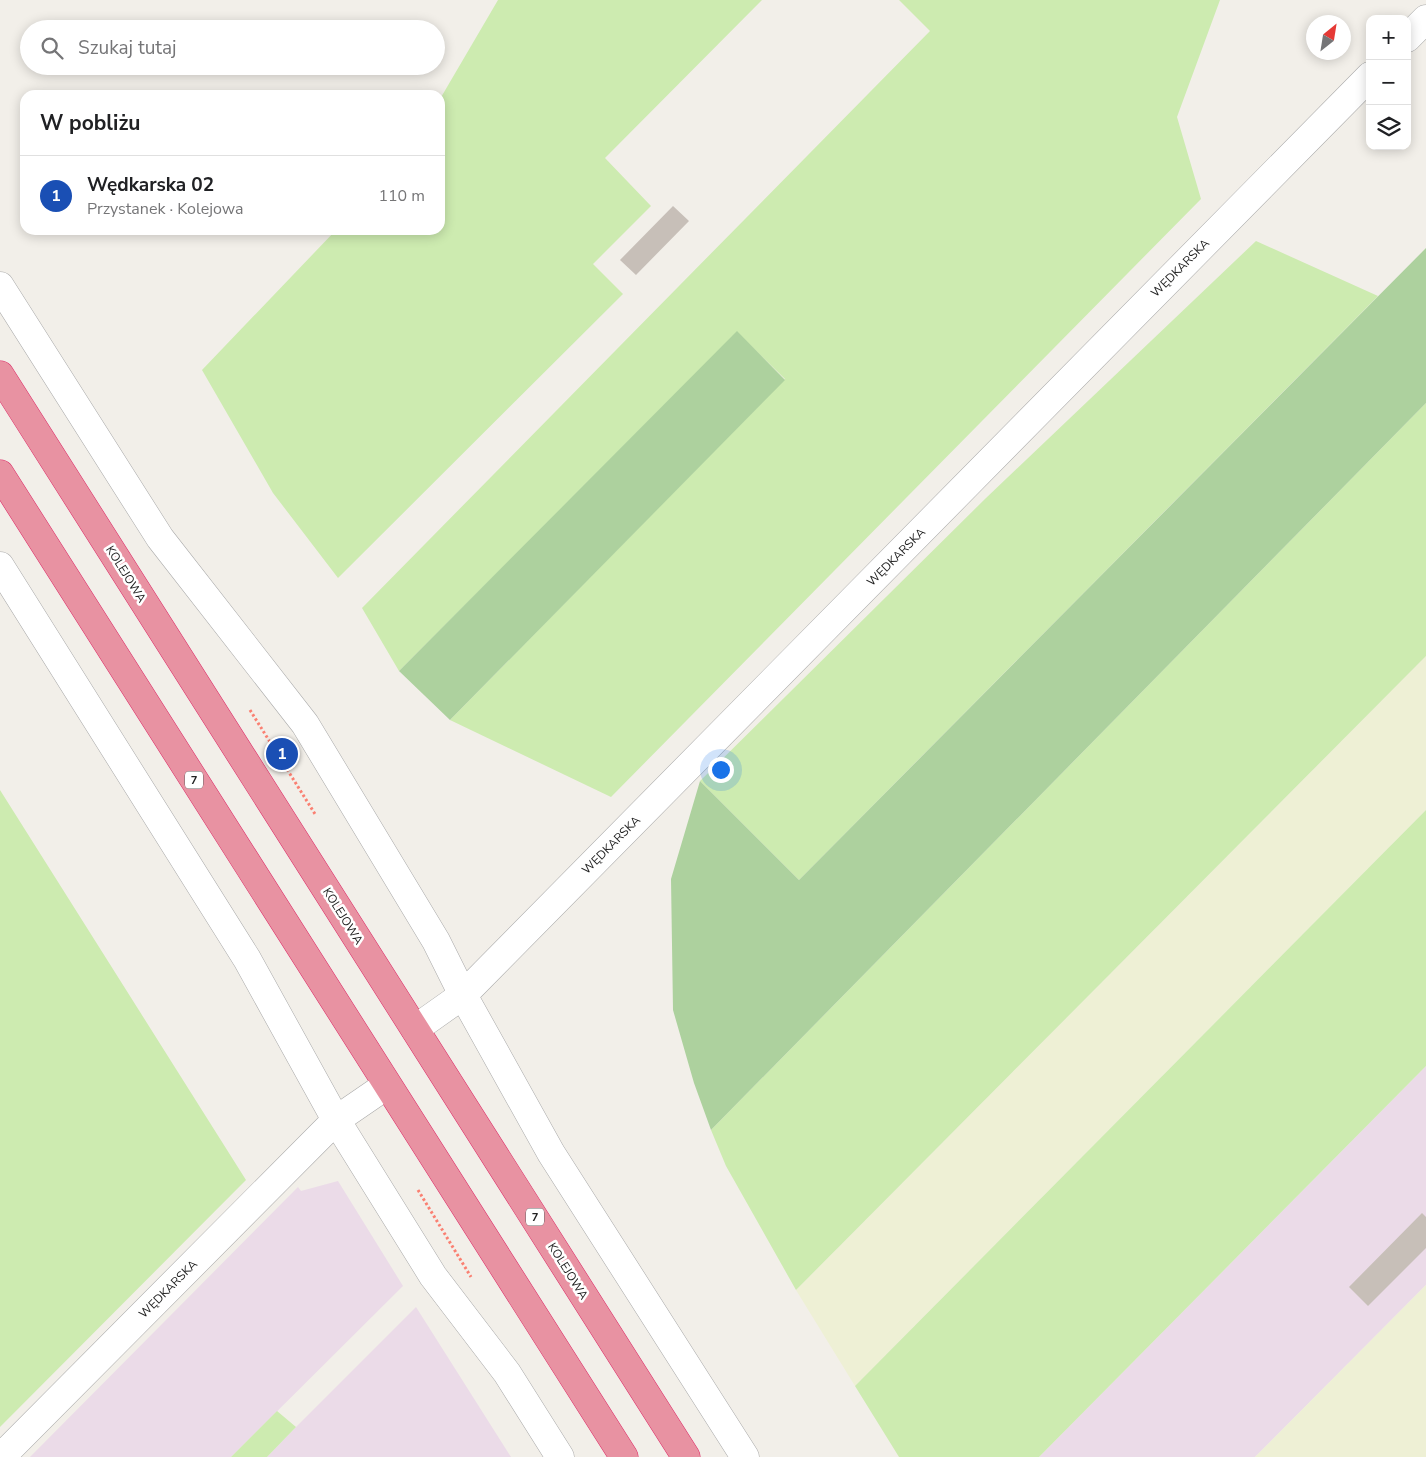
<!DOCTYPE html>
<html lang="pl">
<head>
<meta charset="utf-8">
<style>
  body { margin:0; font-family:"Nunito Sans",sans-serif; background:#f2f2f2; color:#202124 }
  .controls { position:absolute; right:15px; top:15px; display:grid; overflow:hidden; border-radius:10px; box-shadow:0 2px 12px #0003 }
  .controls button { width:45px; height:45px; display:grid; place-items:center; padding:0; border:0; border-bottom:1px solid #e0e0e0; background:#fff; color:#202124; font:25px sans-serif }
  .compass { position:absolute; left:1306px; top:15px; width:45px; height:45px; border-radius:50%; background:#fff; box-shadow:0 2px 12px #0003; rotate:30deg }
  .you { position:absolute; left:720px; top:769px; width:18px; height:18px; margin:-12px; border:4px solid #fff; border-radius:50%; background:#1a73e8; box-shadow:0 0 0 8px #1a73e833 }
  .badge { display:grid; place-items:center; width:32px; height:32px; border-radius:50%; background:#2563eb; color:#fff; font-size:16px; font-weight:700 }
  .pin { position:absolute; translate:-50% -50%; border:2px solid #fff; box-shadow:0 1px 5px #0006 }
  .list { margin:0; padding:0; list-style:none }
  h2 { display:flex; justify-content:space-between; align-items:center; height:65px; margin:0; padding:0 20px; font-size:21px }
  h2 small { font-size:16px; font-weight:400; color:#757577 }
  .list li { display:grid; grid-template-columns:32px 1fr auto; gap:15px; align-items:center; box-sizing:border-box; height:80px; padding:0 20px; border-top:1px solid #e0e0e0 }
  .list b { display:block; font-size:19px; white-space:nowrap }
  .list p { margin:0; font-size:16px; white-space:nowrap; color:#757577 }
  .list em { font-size:16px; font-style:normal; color:#757577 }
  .icon { flex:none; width:28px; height:28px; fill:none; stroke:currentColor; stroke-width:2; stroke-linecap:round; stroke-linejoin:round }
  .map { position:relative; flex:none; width:1426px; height:1457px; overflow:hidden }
  .search { position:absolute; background:#fff; box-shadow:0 2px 12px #0003; left:20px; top:20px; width:425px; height:55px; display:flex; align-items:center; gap:12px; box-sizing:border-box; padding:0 18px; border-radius:28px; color:#757577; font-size:19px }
  .panel { position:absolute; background:#fff; box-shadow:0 2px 12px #0003; left:20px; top:90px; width:425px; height:145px; border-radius:15px }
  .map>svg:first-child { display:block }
  .industrial { fill:#ebdbe8 }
  .farmland { fill:#eef0d5 }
  .grass { fill:#cdebb0 }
  .forest { fill:#add19e }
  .building { fill:#c7bfb8 }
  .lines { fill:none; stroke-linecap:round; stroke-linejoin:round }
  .street-casing { stroke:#a9a9a9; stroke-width:29 }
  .highway-casing { stroke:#dc2a67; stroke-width:29 }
  .path { stroke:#fa8072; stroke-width:3; stroke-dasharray:2.5 2.5; stroke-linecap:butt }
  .street { stroke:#fff; stroke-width:28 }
  .highway { stroke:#e892a2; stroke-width:28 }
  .labels { text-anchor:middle; stroke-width:5; stroke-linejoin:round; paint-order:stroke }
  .shield { fill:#fff; stroke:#646464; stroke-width:1 }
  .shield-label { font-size:11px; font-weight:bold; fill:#222 }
  .street-label { font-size:12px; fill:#222; stroke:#fff }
</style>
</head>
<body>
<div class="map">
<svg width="1426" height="1457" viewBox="0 0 1426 1457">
  <rect width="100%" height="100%" fill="#f2efe9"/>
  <path class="industrial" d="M1426,1066V1285L1255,1457H1039Z
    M338,1181L403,1286L231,1457H30L298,1187L301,1191Z
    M416,1307L511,1457H267L296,1427Z"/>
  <path class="farmland" d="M1426,656V810L855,1386L796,1290Z
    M1426,1285V1457H1255Z"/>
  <path class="grass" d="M498,0H762L605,158L651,206L593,264L623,294L338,578L273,493L202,370L336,230H440V99Z
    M899,0H1220L1177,117L1201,199L611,797L450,720L785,379L737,332L399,671L362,608L930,31Z
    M1256,241L1378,296L799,880L700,781L986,498Z
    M1426,403V656L796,1290L726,1166L711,1130Z
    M0,790L246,1180L0,1427Z
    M1426,810V1066L1039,1457H899L855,1386Z
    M277,1411L296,1427L267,1457H231Z"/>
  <path class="forest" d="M1426,248V403L711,1130L694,1083L673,1010L671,879L700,781L799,880Z
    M737,331L785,380L450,720L399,671Z"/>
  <path class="building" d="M673,206L689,221L636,275L620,260Z
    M1422,1213L1426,1217V1248L1368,1306L1349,1287Z"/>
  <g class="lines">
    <defs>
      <path id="street" d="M1407,38L1426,19
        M0,286L160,538L305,724L436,941L463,995L551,1153L745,1457
        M0,566L247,959L336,1120L433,1276L507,1373L560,1457
        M415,1029L463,995L1370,76
        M1,1457L336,1120L387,1085"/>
      <path id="highway" d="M0,375L686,1457
        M0,474L624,1457"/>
    </defs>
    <use href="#street" class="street-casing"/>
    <use href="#highway" class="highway-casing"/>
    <path class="path" d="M250,710L315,814
      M418,1190L471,1277"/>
    <use href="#street" class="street"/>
    <use href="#highway" class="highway"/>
  </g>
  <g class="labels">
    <g class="shield">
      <rect x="185" y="771.5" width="18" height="17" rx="4"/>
      <rect x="526" y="1208.5" width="18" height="17" rx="4"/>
    </g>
    <g class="shield-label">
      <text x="194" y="784">7</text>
      <text x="535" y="1221">7</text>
    </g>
    <g class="street-label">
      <text transform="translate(1180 268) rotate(-45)" y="4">WĘDKARSKA</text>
      <text transform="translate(896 557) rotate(-45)" y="4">WĘDKARSKA</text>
      <text transform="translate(126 574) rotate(58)" y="4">KOLEJOWA</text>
      <text transform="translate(611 845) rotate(-45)" y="4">WĘDKARSKA</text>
      <text transform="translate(343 916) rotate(58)" y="4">KOLEJOWA</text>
      <text transform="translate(568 1271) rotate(58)" y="4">KOLEJOWA</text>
      <text transform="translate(168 1289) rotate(-45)" y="4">WĘDKARSKA</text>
    </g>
  </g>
</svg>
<div class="controls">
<button>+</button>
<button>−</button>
<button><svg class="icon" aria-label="layers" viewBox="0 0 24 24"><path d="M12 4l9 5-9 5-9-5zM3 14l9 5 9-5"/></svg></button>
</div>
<svg class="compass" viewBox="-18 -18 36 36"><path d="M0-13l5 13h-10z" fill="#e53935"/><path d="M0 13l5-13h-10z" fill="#757577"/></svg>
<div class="you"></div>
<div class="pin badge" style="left:282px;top:754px;background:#1a4fb4">1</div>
<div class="search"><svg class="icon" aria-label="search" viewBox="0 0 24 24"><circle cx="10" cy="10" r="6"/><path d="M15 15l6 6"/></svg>Szukaj tutaj</div>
<section class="panel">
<h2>W pobliżu<small></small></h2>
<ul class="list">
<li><span class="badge" style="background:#1a4fb4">1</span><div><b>Wędkarska 02</b><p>Przystanek · Kolejowa</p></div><em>110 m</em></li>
</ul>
</section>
</div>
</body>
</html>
